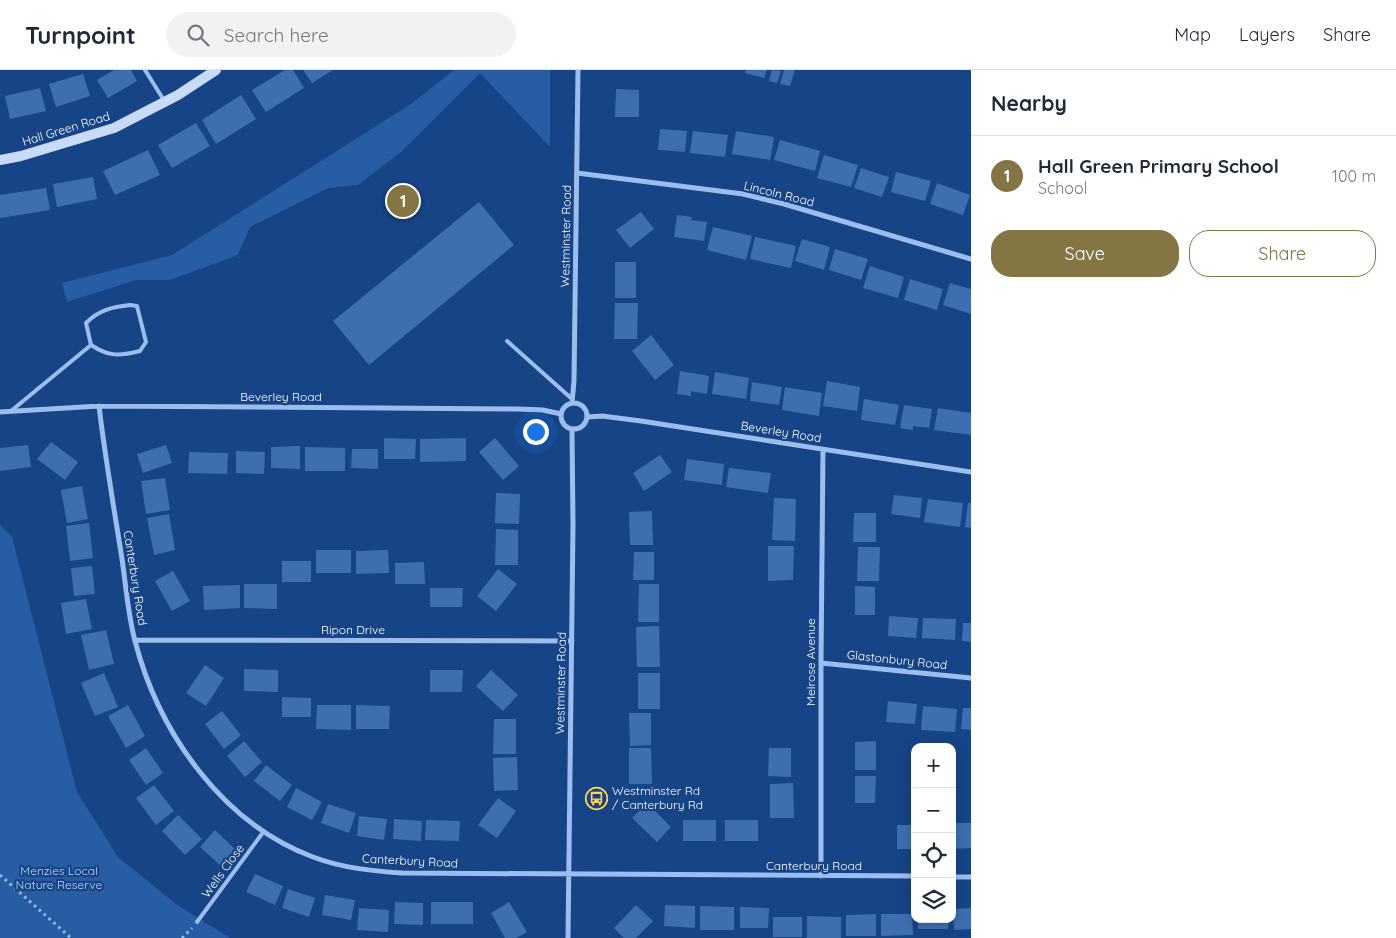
<!DOCTYPE html>
<html lang="en">
<head>
<meta charset="utf-8">
<style>
  body { margin:0; font-family:Quicksand,sans-serif; background:#f2f2f3; color:#1f2937 }
  .controls { position:absolute; right:15px; bottom:15px; display:grid; overflow:hidden; border-radius:10px; box-shadow:0 2px 12px #0003 }
  .controls button { width:45px; height:45px; display:grid; place-items:center; padding:0; border:0; border-bottom:1px solid #e0e1e3; background:#fff; color:#1f2937; font:25px sans-serif }
  .you { position:absolute; left:535px; top:361px; width:18px; height:18px; margin:-12px; border:4px solid #fff; border-radius:50%; background:#1a73e8; box-shadow:0 0 0 8px #1a73e833 }
  .badge { display:grid; place-items:center; width:32px; height:32px; border-radius:50%; background:#847545; color:#fff; font-size:16px; font-weight:700 }
  .pin { position:absolute; translate:-50% -50%; border:2px solid #fff; box-shadow:0 1px 5px #0006 }
  .list { margin:0; padding:0; list-style:none }
  h2 { display:flex; justify-content:space-between; align-items:center; height:65px; margin:0; padding:0 20px; font-size:21px }
  h2 small { font-size:16px; font-weight:400; color:#747a83 }
  .list li { display:grid; grid-template-columns:32px 1fr auto; gap:15px; align-items:center; box-sizing:border-box; height:80px; padding:0 20px; border-top:1px solid #e0e1e3 }
  .list b { display:block; font-size:19px; white-space:nowrap }
  .list p { margin:0; font-size:16px; white-space:nowrap; color:#747a83 }
  .list em { font-size:16px; font-style:normal; color:#747a83 }
  .actions { display:flex; gap:10px; padding:15px 20px }
  .actions a { flex:1; padding:11px 0; border:1px solid #847545; border-radius:20px; text-align:center; font-size:18px; color:#847545 }
  .actions .main { background:#847545; color:#fff }
  .icon { flex:none; width:28px; height:28px; fill:none; stroke:currentColor; stroke-width:2; stroke-linecap:round; stroke-linejoin:round }
  .map { position:relative; flex:none; width:971px; height:868px; overflow:hidden }
  header { display:flex; align-items:center; gap:30px; box-sizing:border-box; height:70px; padding:0 25px; background:#fff; border-bottom:1px solid #e0e1e3 }
  header strong { font-size:24px }
  nav { display:flex; gap:28px; margin-inline-start:auto; font-size:18px }
  .search { width:350px; height:45px; background:#f2f2f3; display:flex; align-items:center; gap:12px; box-sizing:border-box; padding:0 18px; border-radius:28px; color:#747a83; font-size:19px }
  main { display:flex }
  aside { flex:1; background:#fff }
  .map>svg:first-child { display:block }
  .green { fill:#285da4 }
  .building { fill:#3e6eb0 }
  .lines { fill:none; stroke-linecap:round; stroke-linejoin:round }
  .path { stroke:#9bbeee; stroke-width:3; stroke-dasharray:2.5 4; stroke-linecap:butt }
  .lane { stroke:#9bbeee; stroke-width:4 }
  .street { stroke:#9bbeee; stroke-width:5 }
  .secondary { stroke:#c8dcfa; stroke-width:10 }
  .labels { text-anchor:middle; stroke-width:4.5; stroke-linejoin:round; paint-order:stroke }
  .street-label { font-size:12px; fill:#fff; stroke:#164486 }
  .poi-label { font-size:12px; fill:#fff; stroke:#164486; text-anchor:start }
  .park-label { font-size:12px; fill:#c0d9fa; stroke:#164486 }
</style>
</head>
<body>
<header>
<strong>Turnpoint</strong>
<div class="search"><svg class="icon" aria-label="search" viewBox="0 0 24 24"><circle cx="10" cy="10" r="6"/><path d="M15 15l6 6"/></svg>Search here</div>
<nav><a>Map</a><a>Layers</a><a>Share</a></nav>
</header>
<main>
<div class="map">
<svg width="971" height="868" viewBox="0 0 971 868">
  <rect width="100%" height="100%" fill="#164486"/>
  <path class="green" d="M454,0H550V77L480,3L402,81L358,115L328,118L250,157L238,185L170,210H136L67,232L62,213L172,185L411,34Z
    M0,455L12,467L77,722L118,787L176,834L230,868H0Z"/>
  <path class="building" d="M114,0H131L137,11L108,28L97,10Z
    M285,0H293L304,18L266,42L252,20Z
    M303,0H333L312,13Z
    M746,0H767L764,8L745,3Z
    M772,0L781,1L777,13L769,11Z
    M784,0H795L790,16L780,14Z
    M83,4L90,26L56,37L49,14Z
    M40,18L46,41L10,49L5,26Z
    M616,19L639,20V47H615Z
    M241,25L256,49L216,74L202,50Z
    M196,53L210,76L172,98L158,75Z
    M660,59L687,61L685,82L658,80Z
    M693,61L728,65L725,87L690,83Z
    M736,61L774,67L770,90L732,84Z
    M780,70L820,81L815,101L774,90Z
    M148,80L160,105L115,125L103,101Z
    M824,85L858,95L851,117L817,108Z
    M861,98L889,107L882,127L854,118Z
    M896,102L931,111L925,131L891,122Z
    M93,107L97,129L57,137L53,114Z
    M937,113L970,125L963,145L930,134Z
    M46,118L50,140L0,148V125Z
    M479,132L514,175L369,295L333,251Z
    M641,142L654,159L630,178L616,160Z
    M677,145L692,147L691,150L707,152L704,171L674,167Z
    M713,157L752,166L746,190L707,180Z
    M755,167L796,176L791,198L750,189Z
    M802,169L830,177L824,200L795,191Z
    M835,179L868,189L861,210L829,200Z
    M615,192H636V228H615Z
    M870,196L904,207L898,228L863,218Z
    M910,209L943,219L937,240L904,230Z
    M950,213L971,219V244L943,235Z
    M615,233H638L637,269H614Z
    M651,265L674,295L655,310L632,281Z
    M680,301L709,306L707,324L691,321V326L677,324Z
    M715,302L749,308L746,329L712,324Z
    M827,311L860,317L857,341L823,336Z
    M752,312L782,317L779,335L750,331Z
    M785,317L822,323L819,346L782,340Z
    M864,329L899,335L895,355L861,350Z
    M904,335L932,339L929,358L913,356V360L900,358Z
    M938,338L971,343V365L934,360Z
    M384,368L416,369L415,389H384Z
    M466,368V391L420,392V369Z
    M495,368L519,396L503,410L479,382Z
    M51,372L78,392L65,410L37,389Z
    M28,375L31,397L0,401V378Z
    M166,375L172,393L143,403L137,384Z
    M300,376V399L271,398V377Z
    M305,377L345,378V401H305Z
    M352,379H378V399L351,398Z
    M236,381L265,382L264,404L236,403Z
    M189,382L228,383L227,404L188,403Z
    M660,385L672,402L644,421L633,403Z
    M687,389L724,394L722,415L684,410Z
    M729,398L771,403L768,423L726,417Z
    M165,408L170,440L146,444L141,411Z
    M82,416L88,449L67,453L61,420Z
    M496,423L520,424L519,454L495,453Z
    M894,425L922,428L920,448L891,444Z
    M774,428L796,429L795,471L772,470Z
    M928,429L963,433L960,457L924,452Z
    M968,433H971V458L965,457Z
    M652,441L653,475H630L629,442Z
    M854,443H876V472H853Z
    M169,444L175,480L154,485L147,448Z
    M89,453L93,488L70,491L66,456Z
    M496,459L518,460V495H495Z
    M768,476H794L793,510L768,511Z
    M858,477H880L879,511H857Z
    M316,480H351V503H316Z
    M388,480L389,503L356,504V481Z
    M634,482H654V510H633Z
    M282,491H311V512H282Z
    M424,492L425,514H395V493Z
    M92,496L95,524L74,526L71,498Z
    M498,499L517,514L496,541L477,526Z
    M173,501L190,531L172,541L155,511Z
    M244,514H277V539L244,538Z
    M639,514H659V552H638Z
    M240,515V538L204,540L203,516Z
    M855,516L875,517V545H855Z
    M430,518H463L462,537H430Z
    M86,529L92,559L66,564L61,533Z
    M889,546L918,548L916,568L888,566Z
    M923,548L956,549L955,570L922,568Z
    M963,553H971V572L962,571Z
    M659,556L660,597H637L636,557Z
    M106,560L114,594L89,600L81,565Z
    M205,595L224,608L206,636L186,623Z
    M244,599L278,600V622L244,621Z
    M430,600H463L462,622H430Z
    M491,600L518,625L503,641L476,616Z
    M104,603L118,637L95,646L81,613Z
    M638,603H660V639H638Z
    M282,627L311,628V647H282Z
    M888,631L917,634L915,654L886,652Z
    M128,635L145,666L126,678L108,646Z
    M317,635H351V660L316,659Z
    M356,635L390,636L389,659H356Z
    M923,636L957,639L955,662L921,660Z
    M963,638H971V660L961,659Z
    M222,641L241,665L224,679L205,654Z
    M629,643H651V675L630,676Z
    M494,649H516V684H493Z
    M244,671L262,692L245,707L227,686Z
    M876,671V700H855V672Z
    M146,678L163,703L146,715L129,690Z
    M629,678H651L652,714H629Z
    M769,678H791V707L768,706Z
    M517,687L518,720L494,721L493,688Z
    M266,695L292,715L280,731L254,711Z
    M855,706H876L875,733H855Z
    M793,713L794,748H770V714Z
    M154,715L174,741L156,755L136,728Z
    M296,718L322,732L312,750L287,737Z
    M498,728L516,741L497,768L478,755Z
    M647,733L671,757L657,772L632,748Z
    M328,734L356,743L349,763L321,753Z
    M178,745L202,769L185,785L162,761Z
    M359,746L387,749L384,770L357,766Z
    M394,749L422,751L421,771L393,769Z
    M426,750L460,751L459,771L425,770Z
    M683,750H716V771H683Z
    M725,750H758V771H725Z
    M952,753H971V778L952,779Z
    M897,755H915V779H897Z
    M215,760L237,781L222,797L200,777Z
    M255,804L283,816L275,835L246,822Z
    M288,819L315,828L309,847L282,838Z
    M325,825L355,830L351,850L322,845Z
    M395,832L423,833V855L394,854Z
    M431,832H473V854H431Z
    M509,832L527,862L516,868H505L491,843Z
    M636,835L653,851L636,868H624L614,858Z
    M665,835L695,836V858L664,856Z
    M700,836L734,837V860H700Z
    M740,837L769,838L768,858H740Z
    M359,838L389,840L388,862L357,860Z
    M971,838V859L954,860L953,839Z
    M876,844V866H846V845Z
    M881,844H912L913,865L881,866Z
    M807,846L841,847V868H807Z
    M773,847H802V867H773Z
    M918,849H949L948,859H918Z"/>
  <g class="lines">
    <path class="path" d="M0,805L71,868
      M182,868L192,858"/>
    <path class="lane" d="M145,0L165,32
      M130,235L137,236L146,272L140,281C120,286 109,287 91,275L86,253C99,240 112,237 130,235Z
      M507,271L572,329
      M11,341L91,275
      M197,852L264,761"/>
    <path class="street" d="M577,103L743,124L784,134L971,189
      M561 346a13 13 0 1 1 26 0a13 13 0 1 1-26 0Z
      M572,333L574,311L578,0
      M99,336C105,387 114,438 122,489C126,516 128,545 135,571C159,663 222,753 313,787C342,798 372,801 402,803L915,806
      M0,342L99,336L518,339L543,340L561,344
      M588,347L602,346L641,351L971,402
      M135,570L572,571
      M821,593L971,608
      M821,806V593L823,379
      M952,807H971
      M568,868L573,455L572,359"/>
    <path class="secondary" d="M0,90L21,86L114,58L178,25L216,0"/>
  </g>
  <defs>
    <symbol id="bus-ring" viewBox="-11 -11 22 22"><circle r="9.5" fill="#164486" stroke="#ffd357" stroke-width="1.5"/><path d="M-5-6H5V4H4V6H2V4H-2V6H-4V4H-5ZM-3.5-4V0h7V-4ZM-3.5 1.2v1.5H-2V1.2ZM2 1.2v1.5H3.5V1.2Z" fill="#ffd357"/></symbol>
  </defs>
  <g fill-rule="evenodd">
    <use href="#bus-ring" x="584" y="716" width="25" height="25"/>
  </g>
  <g class="labels">
    <g class="street-label">
      <text transform="translate(66 59) rotate(-17)" y="4">Hall Green Road</text>
      <text transform="translate(779 124) rotate(14)" y="4">Lincoln Road</text>
      <text transform="translate(566 166) rotate(-89)" y="4">Westminster Road</text>
      <text x="281" y="331">Beverley Road</text>
      <text transform="translate(781 362) rotate(9)" y="4">Beverley Road</text>
      <text transform="translate(135 508) rotate(81)" y="4">Canterbury Road</text>
      <text x="353" y="564">Ripon Drive</text>
      <text transform="translate(897 590) rotate(6)" y="4">Glastonbury Road</text>
      <text transform="translate(811 592) rotate(-90)" y="4">Melrose Avenue</text>
      <text transform="translate(561 613) rotate(-89)" y="4">Westminster Road</text>
      <text transform="translate(410 791) rotate(3)" y="4">Canterbury Road</text>
      <text x="814" y="800">Canterbury Road</text>
      <text transform="translate(223 801) rotate(-54)" y="4">Wells Close</text>
    </g>
    <g class="poi-label">
      <text x="612" y="725">Westminster Rd<tspan x="612" dy="14">/ Canterbury Rd</tspan></text>
    </g>
    <g class="park-label">
      <text x="59" y="805">Menzies Local<tspan x="59" dy="14">Nature Reserve</tspan></text>
    </g>
  </g>
</svg>
<div class="controls">
<button>+</button>
<button>−</button>
<button><svg class="icon" aria-label="locate" viewBox="0 0 24 24"><circle cx="12" cy="12" r="6"/><path d="M12 2v4M12 18v4M2 12h4M18 12h4"/></svg></button>
<button><svg class="icon" aria-label="layers" viewBox="0 0 24 24"><path d="M12 4l9 5-9 5-9-5zM3 14l9 5 9-5"/></svg></button>
</div>
<div class="you"></div>
<div class="pin badge" style="left:403px;top:131px">1</div>
</div>
<aside>
<h2>Nearby<small></small></h2>
<ul class="list">
<li><span class="badge">1</span><div><b>Hall Green Primary School</b><p>School</p></div><em>100 m</em></li>
</ul>
<div class="actions"><a class="main">Save</a><a>Share</a></div>
</aside>
</main>
</body>
</html>
